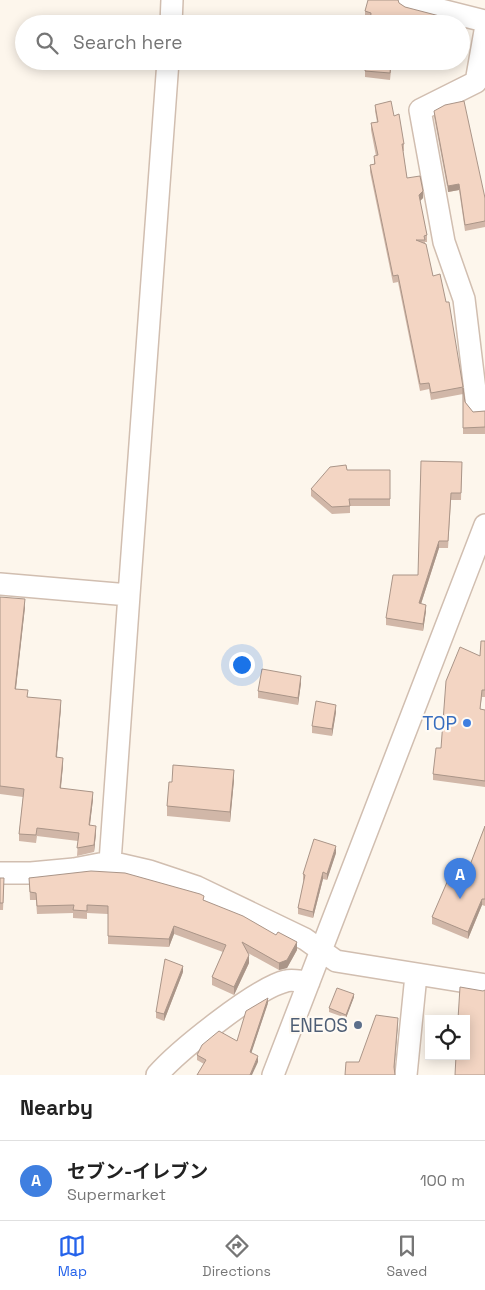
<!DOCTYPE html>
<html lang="en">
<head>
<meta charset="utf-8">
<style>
  body { margin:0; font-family:"Space Grotesk","Noto Sans JP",sans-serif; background:#f2f2f2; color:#222 }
  .controls { position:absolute; right:15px; bottom:15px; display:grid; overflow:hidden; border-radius:0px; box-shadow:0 2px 12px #0003 }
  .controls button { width:45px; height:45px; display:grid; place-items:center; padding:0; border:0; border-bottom:1px solid #e0e0e0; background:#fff; color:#222; font:25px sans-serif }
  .you { position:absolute; left:241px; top:664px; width:18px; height:18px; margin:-12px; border:4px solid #fff; border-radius:50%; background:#1a73e8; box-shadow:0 0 0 8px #1a73e833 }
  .badge { display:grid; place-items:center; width:32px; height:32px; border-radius:50%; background:#2563eb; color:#fff; font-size:16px; font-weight:700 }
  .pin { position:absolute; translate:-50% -41px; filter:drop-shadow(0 1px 2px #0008) }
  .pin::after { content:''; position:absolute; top:26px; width:18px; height:15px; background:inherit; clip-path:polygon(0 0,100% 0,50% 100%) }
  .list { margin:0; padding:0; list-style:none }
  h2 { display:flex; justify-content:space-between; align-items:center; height:65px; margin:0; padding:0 20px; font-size:21px }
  h2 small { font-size:16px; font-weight:400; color:#767676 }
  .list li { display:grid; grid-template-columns:32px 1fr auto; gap:15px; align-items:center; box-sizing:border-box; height:80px; padding:0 20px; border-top:1px solid #e0e0e0 }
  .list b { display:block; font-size:19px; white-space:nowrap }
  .list p { margin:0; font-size:16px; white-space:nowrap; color:#767676 }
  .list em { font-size:16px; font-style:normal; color:#767676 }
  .icon { flex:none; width:28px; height:28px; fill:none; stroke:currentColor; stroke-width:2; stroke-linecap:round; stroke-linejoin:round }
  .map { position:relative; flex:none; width:485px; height:1075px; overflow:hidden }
  .search { position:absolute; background:#fff; box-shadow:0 2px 12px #0003; left:15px; right:15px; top:15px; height:55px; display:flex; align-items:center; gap:12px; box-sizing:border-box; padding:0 18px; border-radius:28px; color:#767676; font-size:19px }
  .sheet { height:145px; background:#fff }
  nav { display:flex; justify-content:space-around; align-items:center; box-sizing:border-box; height:70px; border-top:1px solid #e0e0e0; background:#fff; font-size:14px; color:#767676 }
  nav a { display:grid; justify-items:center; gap:2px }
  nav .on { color:#2563eb }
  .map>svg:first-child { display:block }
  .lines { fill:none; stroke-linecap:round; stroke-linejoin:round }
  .minor-casing { stroke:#d1beb0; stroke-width:24 }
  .minor { stroke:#fff; stroke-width:21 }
  .wall { fill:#d1b7a8 }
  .shaded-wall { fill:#aa9588 }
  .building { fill:#f3d5c3; stroke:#aa9588 }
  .shop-dot { fill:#3f7fe0; stroke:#fffaf3; stroke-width:2 }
  .service-dot { fill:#5c6f8a; stroke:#fffaf3; stroke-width:2 }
  .labels { text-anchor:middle; stroke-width:4.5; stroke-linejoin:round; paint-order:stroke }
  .shop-label { font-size:19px; fill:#366cbe; stroke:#fffaf3; text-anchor:end }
  .service-label { font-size:19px; fill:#4e5e75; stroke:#fffaf3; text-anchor:end }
</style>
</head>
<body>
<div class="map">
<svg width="485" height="1075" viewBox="0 0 485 1075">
  <rect width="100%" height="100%" fill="#fdf6ec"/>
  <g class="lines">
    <defs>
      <path id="minor" d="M410,0L409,2L485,21
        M171,24L172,0
        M485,31L476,82L420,110L444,242L464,299L477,407L485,405
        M0,584L129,595L110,862
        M129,595L168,61
        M0,873H31L74,869L110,862L149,871L197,887L305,939L336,961L485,985
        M157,1075C178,1051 256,988 286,981C293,979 302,982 309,982
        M273,1075L485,525
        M406,1075L416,975"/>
    </defs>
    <use href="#minor" class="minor-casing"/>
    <use href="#minor" class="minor"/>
  </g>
  <path class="wall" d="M399,3L405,7L451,24L371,19L365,17V11Z
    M392,61L390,80L365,77V71Z
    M375,105L394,116L404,144V151H403L407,178L423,198L420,201L427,235V242H425V244L433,276L463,387V394L431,400L429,389L420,391L398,282L393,283L370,172V165L374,164V156H376L371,130V123L377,122L375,111Z
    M434,111L485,198V227L465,231L459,190L448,192L434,117Z
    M463,388L465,402L473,412L485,411V434H463Z
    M462,462L461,500H451L448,548H439L421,604L426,611L423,631L386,625V618L418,575Z
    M347,470H390V506H350V513L332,514L311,496V489Z
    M0,597L25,607L16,689L28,697L61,707L57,757L63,765L61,788L93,799L90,825L96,833L94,852L77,856L78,841L37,836L36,843L19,841V834L23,797L0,794Z
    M485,641V697H482L480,709L485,710V787L433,780V774L441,748L480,656Z
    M301,683L298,705L258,698V691Z
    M336,712L332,736L312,733V726Z
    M234,780L230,822L167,816V806L172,782Z
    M485,826V906L482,905L468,939L432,924V917L470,865Z
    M336,853L327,880L323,879L313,918L298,914V908L304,881L303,880V874Z
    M0,878L4,886L3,910H0Z
    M29,878L204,900L297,950L287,968L279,970L248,953L249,963L234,995L212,985V977L223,952L174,934L169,947L108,944V914L87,913V919L73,918V913L37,914L36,900H30Z
    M183,972L164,1021L156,1018V1012Z
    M354,997L346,1018L329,1012V1008Z
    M268,1003L251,1053L258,1062L204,1064L197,1060V1055L237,1041Z"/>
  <path class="shaded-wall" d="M459,184V190L448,192V186Z
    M423,191V198L419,202V195Z
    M439,541V548L419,610V603Z
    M25,599V607L15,696V689Z
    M426,605V611L423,631V624Z
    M301,676V683L298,705V698Z
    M61,700V707L56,764V757Z
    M336,705V712L332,736V729Z
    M63,758V765L60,795V788Z
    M234,770V780L230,822V812Z
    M93,792V799L89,832V825Z
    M96,826V833L94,852V845Z
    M336,846V853L327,880V874Z
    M323,872V879L313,918V912Z
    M482,899V905L468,939V932Z
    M174,926V934L169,947V939Z
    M297,942V950L287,968L279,970V963Z
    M249,955V963L234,995V987Z
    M183,966V972L164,1021V1014Z
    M354,994V997L346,1018V1015Z
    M268,998V1003L250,1057V1052Z
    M398,1018V1025L394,1074V1067Z
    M258,1056V1062L252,1075H250Z"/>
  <path class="building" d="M368,0H398L399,3L405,7L451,19L450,24H370L371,13L365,11Z
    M366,61H391L390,73L365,71Z
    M391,101L394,116L399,114L404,144H402L407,178L420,176L423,191L419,195L427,235L424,236L425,240H416L426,244L433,276L440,274L446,302H449L463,387L431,393L429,383L420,384L398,275L393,276L370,165L375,164L374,156L378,155L371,123L378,122L375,105Z
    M464,101L485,198V221L465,225L459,184L448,186L434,111L445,105Z
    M463,388L465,402L473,412L485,411V427L463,428Z
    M421,461L462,462L461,493H451L448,541H439L419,603L426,605L423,624L386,618L393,575H418Z
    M346,465L347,470H390V499H349L350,506L332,507L311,489L330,467Z
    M0,597L25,599L15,689L28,690L27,697L61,700L56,757L63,758L60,788L93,792L89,825L96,826L94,845L77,848L79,833L37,828L36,835L19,834L24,789L0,786Z
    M481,641H485V690H482L480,709L485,710V781L433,774L436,748H441L446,681L460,647L480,656Z
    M262,669L301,676L298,698L258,691Z
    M316,701L336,705L332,729L312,726Z
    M173,765L234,770L230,812L167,806L169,782H172Z
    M485,826V899H482L468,932L432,917L457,859L470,865Z
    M314,839L336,846L327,874L323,872L313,912L298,908L305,875L303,874Z
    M91,871L125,873L200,894L204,896L203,900L243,916L276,935L278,932L297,942L287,960L279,963L242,942L249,955L234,987L212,977L226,945L174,926L169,939L108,936V906L87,905V911L73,910L74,905L37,906L36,893L30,892L29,878Z
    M0,878H4L3,903H0Z
    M165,959L183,966L164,1014L156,1012Z
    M460,987L483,991L485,990V1075H455L456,1056H466V1019H458Z
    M337,988L354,994L346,1015L329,1008Z
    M268,998L250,1052L258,1056L250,1075H197L206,1060L197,1055L202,1045L219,1031L237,1041L246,1011Z
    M376,1015L398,1018L394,1067L395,1075H345L346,1062H359Z"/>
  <circle class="shop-dot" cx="467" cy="723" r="5"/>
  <circle class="service-dot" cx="358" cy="1025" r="5"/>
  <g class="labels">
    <g class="shop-label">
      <text x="457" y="730">TOP</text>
    </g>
    <g class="service-label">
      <text x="348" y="1032">ENEOS</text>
    </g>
  </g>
</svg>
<div class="controls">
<button><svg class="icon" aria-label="locate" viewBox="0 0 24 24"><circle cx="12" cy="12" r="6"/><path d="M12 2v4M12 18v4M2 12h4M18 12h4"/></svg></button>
</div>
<div class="you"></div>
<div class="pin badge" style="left:460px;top:899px;background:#3f7fe0">A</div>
<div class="search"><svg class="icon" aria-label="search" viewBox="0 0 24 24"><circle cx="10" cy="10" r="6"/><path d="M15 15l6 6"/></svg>Search here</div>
</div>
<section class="sheet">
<h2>Nearby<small></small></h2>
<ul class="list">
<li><span class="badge" style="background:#3f7fe0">A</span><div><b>セブン-イレブン</b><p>Supermarket</p></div><em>100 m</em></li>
</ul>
</section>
<nav>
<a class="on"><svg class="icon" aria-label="map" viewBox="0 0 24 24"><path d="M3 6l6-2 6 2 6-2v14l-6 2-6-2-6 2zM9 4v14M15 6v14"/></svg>Map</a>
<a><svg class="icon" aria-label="directions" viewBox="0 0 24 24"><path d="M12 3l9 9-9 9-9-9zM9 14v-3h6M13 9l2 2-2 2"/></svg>Directions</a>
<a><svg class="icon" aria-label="saved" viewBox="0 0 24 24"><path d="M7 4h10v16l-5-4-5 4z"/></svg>Saved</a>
</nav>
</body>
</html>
